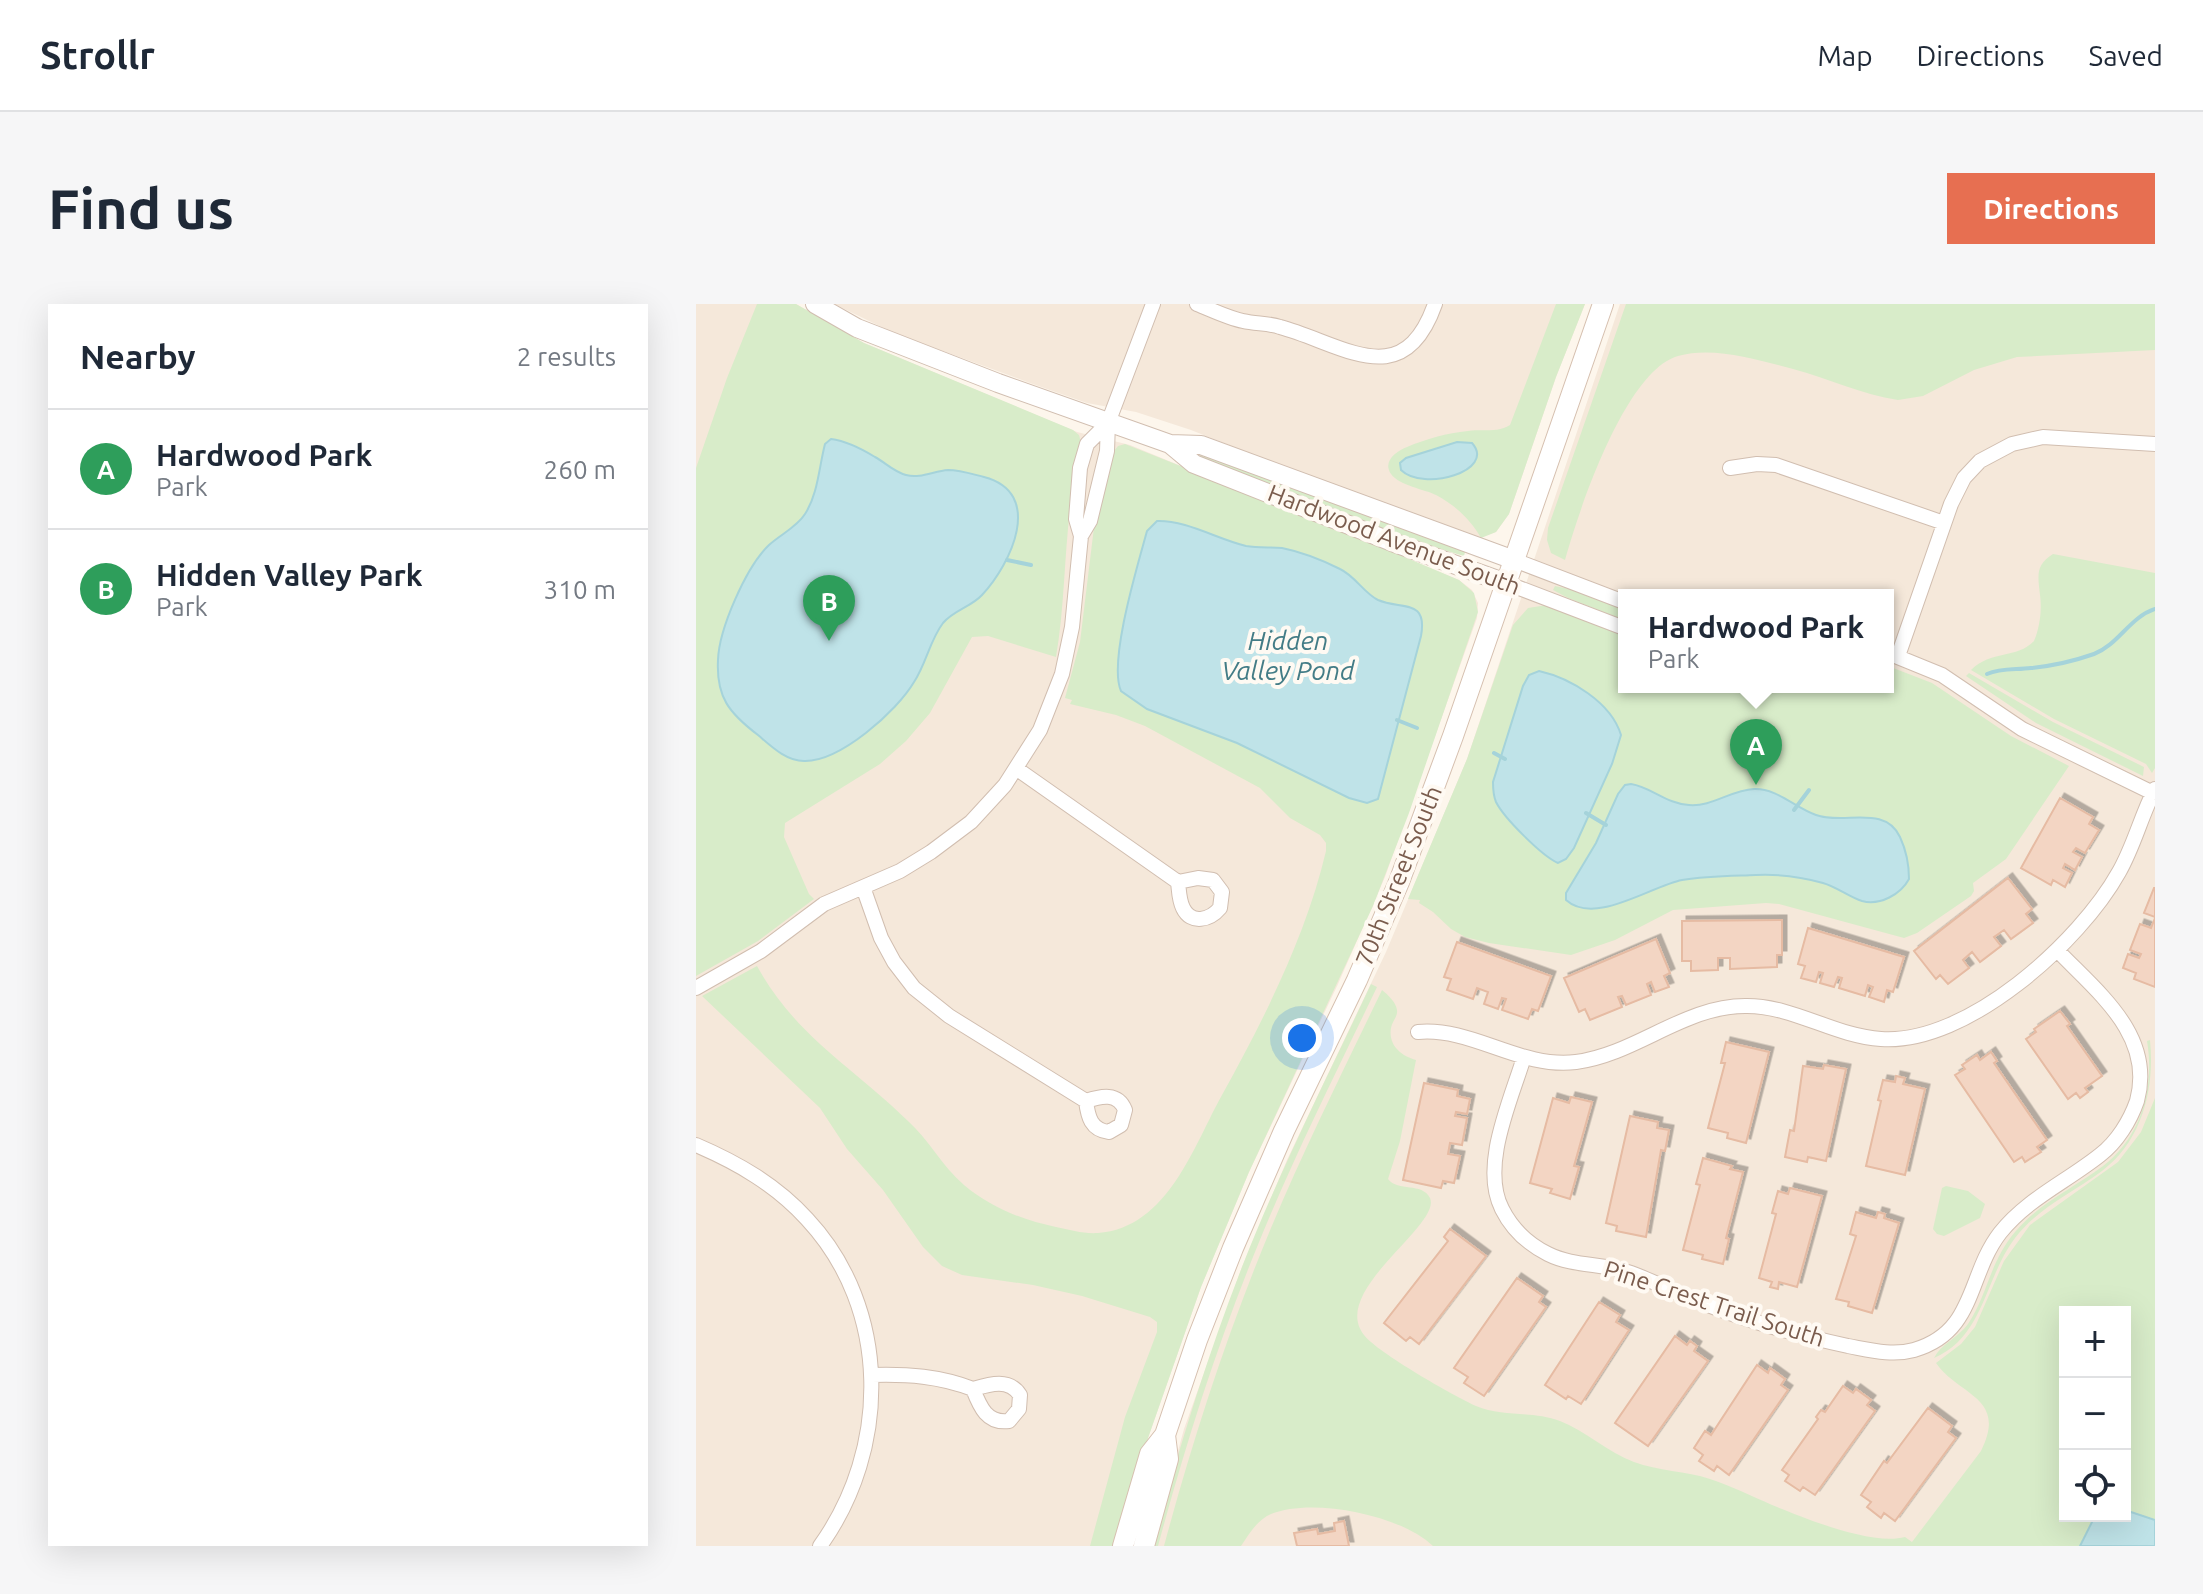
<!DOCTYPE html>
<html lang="en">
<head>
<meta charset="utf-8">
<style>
  body { margin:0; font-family:Ubuntu,sans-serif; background:#f6f6f7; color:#1f2937 }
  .controls { position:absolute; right:24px; bottom:24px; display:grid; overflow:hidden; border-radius:0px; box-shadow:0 8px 32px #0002 }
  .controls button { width:72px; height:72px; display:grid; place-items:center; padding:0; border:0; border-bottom:2px solid #e0e1e3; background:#fff; color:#1f2937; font:40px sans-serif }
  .you { position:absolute; left:606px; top:734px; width:28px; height:28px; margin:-20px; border:6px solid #fff; border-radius:50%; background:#1a73e8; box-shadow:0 0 0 12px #1a73e833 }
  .badge { display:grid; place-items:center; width:52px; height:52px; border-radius:50%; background:#e76f51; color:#fff; font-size:26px; font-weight:700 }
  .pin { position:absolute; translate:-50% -66px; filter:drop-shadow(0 2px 4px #0008) }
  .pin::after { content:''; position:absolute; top:42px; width:28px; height:24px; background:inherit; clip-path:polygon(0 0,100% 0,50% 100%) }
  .popup { position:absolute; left:922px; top:285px; width:276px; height:104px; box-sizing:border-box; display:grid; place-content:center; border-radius:0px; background:#fff; filter:drop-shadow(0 2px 6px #0005); font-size:26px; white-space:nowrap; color:#747a83 }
  .popup b { font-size:30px; color:#1f2937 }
  .popup::after { content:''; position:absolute; left:50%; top:100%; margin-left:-16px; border:16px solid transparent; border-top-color:#fff }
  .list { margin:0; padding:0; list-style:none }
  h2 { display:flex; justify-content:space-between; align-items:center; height:104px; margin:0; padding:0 32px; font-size:34px }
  h2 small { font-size:26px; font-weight:400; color:#747a83 }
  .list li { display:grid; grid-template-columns:52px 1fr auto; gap:24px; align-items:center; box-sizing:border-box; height:120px; padding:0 32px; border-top:2px solid #e0e1e3 }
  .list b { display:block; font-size:30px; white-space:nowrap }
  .list p { margin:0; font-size:26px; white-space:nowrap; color:#747a83 }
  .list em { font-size:26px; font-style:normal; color:#747a83 }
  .icon { flex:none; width:44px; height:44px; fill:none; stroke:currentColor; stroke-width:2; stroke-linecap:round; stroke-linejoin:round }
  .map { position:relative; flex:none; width:1459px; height:1242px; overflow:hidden; border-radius:0px }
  header { display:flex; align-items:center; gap:48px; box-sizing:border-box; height:112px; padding:0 40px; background:#fff; border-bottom:2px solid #e0e1e3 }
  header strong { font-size:38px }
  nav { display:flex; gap:44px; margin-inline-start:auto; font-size:28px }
  .intro { display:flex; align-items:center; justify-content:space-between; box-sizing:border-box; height:192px; padding:0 48px }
  h1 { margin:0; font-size:56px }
  .button { padding:20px 36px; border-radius:0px; background:#e76f51; color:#fff; font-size:28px; font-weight:700 }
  main { display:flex; gap:48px; padding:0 48px }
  aside { flex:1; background:#fff; border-radius:0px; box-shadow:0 8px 32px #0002 }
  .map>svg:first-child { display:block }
  .residential { fill:#f5e8da; fill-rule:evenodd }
  .green { fill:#d8ecc9 }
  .water { fill:#bfe3e8; stroke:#a5d3da; stroke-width:2 }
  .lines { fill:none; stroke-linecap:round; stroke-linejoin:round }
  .stream { stroke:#a5d3da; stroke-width:4 }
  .building { fill:#f3d5c3; stroke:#e6bba3; stroke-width:2; filter:url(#shadow) }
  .minor-casing { stroke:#d1beb0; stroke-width:16 }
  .tertiary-casing { stroke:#d1beb0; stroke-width:20 }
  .secondary-casing { stroke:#d6c0b0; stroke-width:22 }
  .minor { stroke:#fff; stroke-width:14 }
  .tertiary { stroke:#fff; stroke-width:18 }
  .secondary { stroke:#fff; stroke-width:20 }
  .labels { text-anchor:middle; stroke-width:8; stroke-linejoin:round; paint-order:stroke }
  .street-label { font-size:24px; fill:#7a5c4d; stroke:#fffaf3 }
  .water-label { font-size:26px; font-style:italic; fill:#437c86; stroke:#fffaf3 }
</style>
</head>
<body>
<header>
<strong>Strollr</strong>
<nav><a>Map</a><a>Directions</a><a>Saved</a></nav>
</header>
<div class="intro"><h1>Find us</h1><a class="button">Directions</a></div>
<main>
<aside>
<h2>Nearby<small>2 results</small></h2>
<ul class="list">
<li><span class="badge" style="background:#2e9e5b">A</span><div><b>Hardwood Park</b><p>Park</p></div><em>260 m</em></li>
<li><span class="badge" style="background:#2e9e5b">B</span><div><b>Hidden Valley Park</b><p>Park</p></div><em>310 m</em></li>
</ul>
</aside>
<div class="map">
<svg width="1459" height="1242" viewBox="0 0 1459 1242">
  <defs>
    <filter id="shadow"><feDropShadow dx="4.5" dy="-4.5" stdDeviation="0" flood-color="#0004"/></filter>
  </defs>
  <rect width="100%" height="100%" fill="#fdf6ec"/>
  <path class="residential" d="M0,0H100L168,39L340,111L381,128L434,141L763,276L776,286L782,299L781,314L689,573L642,680L553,868L505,983L452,1134L420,1242H0Z
    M138,0H889L860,73L813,210L800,228L782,234L606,170L495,126L440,108L391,99L334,79L198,29Z
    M924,0H1459V879L1369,1008L1327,1242H456L488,1125L546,963L591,856L690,648L771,455ZM928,291H1192V383H928Z"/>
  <path class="green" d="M61,0H100L168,39L377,126L383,131C389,150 378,178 375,198C368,249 369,301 360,353L292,332L276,333L234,409L210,437L184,460L89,519L88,533L113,590L118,595L62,637L0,672V164L31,74Z
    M860,0H889L860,73L813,210L800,228L785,234C775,216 759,201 740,191C728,185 704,182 695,170C686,157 701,147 711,143C730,135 751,129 772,127C786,125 802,129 814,121Z
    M930,0H1459V46L1321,53L1278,66L1227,92L1202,96C1166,91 1132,74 1097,65C1062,56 1018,42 982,52C929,67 883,206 869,256L855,249L851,236L852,224Z
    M429,140L621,216L763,276L778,289L782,308L713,509L677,602L553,868L505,983L452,1134L420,1242H394L429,1113L461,1028V1018L454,1013L386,992L337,981L266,971L246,962L227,943L187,886L151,845L124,804L6,692L61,662C101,734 156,762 212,817C233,836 246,862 268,881C294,903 326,916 360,923C374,926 388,930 402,929C472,924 498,841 526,791C568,715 610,632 630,547V539L624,531L594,514L564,484L449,422L420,411L374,400L376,396L369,394L384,338L399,215L418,147L422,142Z
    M504,151L733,232L769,248L768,252C677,226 590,189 503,154Z
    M1357,250L1459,269V464L1456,469L1450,460L1358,415L1275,366C1295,346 1321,355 1338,337C1344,323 1346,305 1344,291C1342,272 1339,261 1357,250Z
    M859,282L873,285L928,306V316L872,294L857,286Z
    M851,301L928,331V383H1192V362L1236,379L1315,432L1373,462L1310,555L1277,579L1278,587L1275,592L1221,629L1208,634L1083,600L1070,599L977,606L919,636L875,651L793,639L769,633L755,625L737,608L723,599L724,596L712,595L771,455L817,321L832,304Z
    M1273,369L1357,418L1448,463L1447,472L1340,419L1270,372Z
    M675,680L681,683C639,771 595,858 559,948C520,1044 489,1142 462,1242H456C482,1148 510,1055 546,963C584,866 631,774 675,680Z
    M686,686C692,691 700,698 701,706C702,713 696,717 695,724C692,741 705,752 720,756L704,837L692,875C702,888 726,878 734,894C746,921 633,987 668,1031C682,1049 758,1092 780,1102C807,1113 837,1107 864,1117C890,1127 911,1148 938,1158C962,1167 990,1167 1014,1175C1035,1182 1056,1192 1076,1201C1109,1214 1175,1242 1209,1233L1216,1238L1285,1147C1312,1093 1263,1092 1240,1059L1265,1040L1279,1023L1308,957L1334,921L1422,858L1445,828L1459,794V1216L1429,1206V1008H1369V1212H1399L1384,1242H737C705,1211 616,1193 575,1210C561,1216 553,1230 545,1242H468C497,1134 532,1027 575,924C609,843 648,765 686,686Z
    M1454,736C1459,785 1446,837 1406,867C1376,889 1342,904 1319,934C1289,973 1288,1033 1238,1054C1245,1040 1263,1033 1272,1020C1292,990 1294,957 1319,928C1343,899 1378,884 1407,862C1445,833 1459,784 1451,737Z
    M1250,882L1272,887L1289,900L1284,914L1248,932L1241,930L1237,925L1246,884Z"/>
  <path class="water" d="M135,135C150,137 166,145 179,153C190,159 198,168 210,171C224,175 238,167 252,166C264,166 276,170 288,173C349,189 315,260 286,291C275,303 258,306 247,319C234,336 230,360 218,378C201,407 144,458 108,457C90,457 75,442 62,431C33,409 20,393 22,356C23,325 50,263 73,241C85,230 101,223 109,210C122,190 123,163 129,140Z
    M761,138L776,139C801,167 727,188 705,166L704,159L710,154Z
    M461,217C490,216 521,235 550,242C562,244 574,243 586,244C606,248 626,256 644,265C659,272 668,289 682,296C705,306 732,294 725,332L682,495L671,499L653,494L541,439L451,405L425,387C412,358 442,260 451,227Z
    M843,367C874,374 915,398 925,431L916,460L878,544L870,555L862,559C846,552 808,514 800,498C797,491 797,486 797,478L827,382L833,371Z
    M935,480C955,483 971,500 993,501C1016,503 1035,486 1058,485C1081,484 1099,504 1120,511C1148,521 1189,500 1204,533C1210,546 1213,560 1213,575C1205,590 1184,602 1166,597C1153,593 1141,583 1127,579C1106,573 1082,570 1060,571C1036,572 1011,572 986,576C955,582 899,622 870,596V589L900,539L922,490L929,481Z
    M1429,1206L1459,1216V1242H1384L1399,1212H1429Z"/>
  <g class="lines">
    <path class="stream" d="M311,256L335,261
      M1291,370C1305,364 1320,366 1335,364C1356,362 1378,357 1398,350C1422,341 1434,313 1459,305
      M701,416L721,424
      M798,449L809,455
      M1098,506L1113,486
      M890,509L910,521"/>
  </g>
  <path class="building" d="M1364,494L1397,513L1393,520L1403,526L1389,549L1380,544L1377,548L1386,553L1379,566L1369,560L1367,564L1376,569L1369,583L1357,576L1355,581L1325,564Z
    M1312,574L1336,605L1330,610L1337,619L1315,635L1308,626L1298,633L1305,642L1284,658L1276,648L1267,656L1273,664L1252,680L1244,671L1240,675L1218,647Z
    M1458,584H1459V613L1448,609Z
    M1459,614V683L1438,675L1440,669L1427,664L1432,650L1443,654L1445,650L1434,646L1444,620L1455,624Z
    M1086,616V651H1081V663L1034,665V654H1022V666L995,667V657H986V617Z
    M1112,624L1208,653L1197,688L1191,686L1188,698L1173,693L1177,683L1172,681L1169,692L1143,684L1146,674L1142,673L1138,683L1124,679L1127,669L1123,668L1120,678L1105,674L1109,662L1102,660Z
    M960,635L974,669L968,672L973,683L959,688L955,678L951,680L955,691L930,701L926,692L922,693L926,703L894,716L889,705L883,708L868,674Z
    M761,638L855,672L842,707L836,705L832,715L806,706L810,695L806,694L802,705L788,700L792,688L781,684L777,695L751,686L755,675L748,673Z
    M1364,707L1374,720L1371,722L1406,772L1389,784L1392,788L1384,794L1380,789L1372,795L1330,735L1340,728L1338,725Z
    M1030,738L1073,748L1050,839L1031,834L1032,829L1012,824L1029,759H1025Z
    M1295,748L1301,757L1298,759L1351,836L1341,843L1345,848L1329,858L1326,853L1318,858L1259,771L1269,765L1266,761L1281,751L1284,756Z
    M1128,761L1150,765L1130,857L1112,853L1111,858L1089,853L1094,826L1098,827L1107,762L1127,765Z
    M1200,772L1209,774L1207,780L1229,785L1209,871L1170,862L1185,797L1182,796L1187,776L1199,778Z
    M728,779L762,786L761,792L774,795L771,810L760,808L759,812L771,814L766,841L754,839L752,850L764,852L758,879L747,877L745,884L707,876Z
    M875,793L896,798L878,862L883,863L874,895L854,889L856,885L834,879L857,794L873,799Z
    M934,812L962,818L961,824L973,826L969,847L965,846L950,933L920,927L921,922L910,919Z
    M1007,854L1036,862L1034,865L1047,868L1030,934L1033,935L1027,960L1006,955L1007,951L987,946L1004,881L1000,880Z
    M1094,884L1126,892L1101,983L1083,978L1082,985L1074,983L1076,978L1063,974L1080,910L1076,909L1082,887L1092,890Z
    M1160,908L1180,914L1182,908L1189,910L1188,914L1203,919L1176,1009L1152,1002L1153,998L1140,995L1160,932L1154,930Z
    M754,925L790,952L723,1040L714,1033L710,1037L688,1019L752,937L748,933Z
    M821,974L847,992L843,998L850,1003L788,1092L768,1079L772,1073L758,1064Z
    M903,998L924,1011L920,1018L933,1026L885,1100L872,1092L870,1095L849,1081Z
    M979,1032L991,1041L994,1037L1001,1042L998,1047L1012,1057L952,1142L919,1119Z
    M1061,1061L1072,1069L1074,1064L1089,1075L1085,1081L1092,1086L1033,1171L1021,1162L1018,1167L1003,1157L1007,1151L998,1144L1009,1127L1015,1131Z
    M1147,1082L1157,1089L1160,1085L1175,1096L1171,1101L1179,1107L1119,1191L1107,1183L1104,1187L1089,1177L1093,1171L1086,1166L1122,1115L1120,1113L1125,1106L1129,1108Z
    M1232,1104L1256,1122L1252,1128L1260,1134L1199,1217L1188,1209L1185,1214L1171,1203L1175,1198L1165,1191L1188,1157L1191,1159Z
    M648,1217L653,1242H601L598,1229L621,1225L622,1230L639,1227L638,1219Z"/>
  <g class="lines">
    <defs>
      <path id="minor" d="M501,0C516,6 532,14 547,17C560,20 572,19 584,23C647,40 707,91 739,0
        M1034,164L1061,160L1080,161L1248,219
        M385,232L394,217L411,147L412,119L457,0
        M818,256L928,298
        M810,279L928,324
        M1192,349L1246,371L1326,425L1457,489
        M1202,352L1255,200L1268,174L1284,157L1316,140L1347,133L1459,140
        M321,465L482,578C483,586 483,596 487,604C495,621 514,616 524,604L526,588L517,576L502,574L482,578
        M167,583L185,634L198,658L218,684L253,712L390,797C392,813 395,826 413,828L425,821L429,806C422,788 405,792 390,797
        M0,684L65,647L128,600L204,567L235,548L275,518L309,481L344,426L366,370L376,323L385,232L380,215L384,164L391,140L412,119
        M722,728C777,723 824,765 880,758C941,750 989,701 1051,702C1098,702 1138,732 1185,735C1271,741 1384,638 1423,568C1438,542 1445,512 1459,485
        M828,753C815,796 784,862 806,905C816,925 832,940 852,950C878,963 908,959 935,969C957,977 979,989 1002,997C1051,1017 1101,1031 1152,1042C1174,1046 1196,1052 1218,1046C1280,1028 1271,972 1304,929C1331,895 1370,878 1404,851C1421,838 1434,817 1441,797C1459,731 1401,688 1361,646
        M0,841C42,859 80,881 111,915C195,1005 194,1145 124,1242
        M176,1071C212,1070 243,1072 277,1085C284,1103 291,1120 313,1117L323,1105L324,1091C313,1074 294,1080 277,1085"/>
      <path id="tertiary" d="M119,0L161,24L302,79L474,140L505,141L818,256
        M474,140L498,160L696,238L810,279"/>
      <path id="secondary" d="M427,1242L454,1150L469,1131L501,1036L537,944L588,827L661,676L703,578L757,432L907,0
        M448,1242L472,1155L469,1131"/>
    </defs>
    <use href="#minor" class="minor-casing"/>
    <use href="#tertiary" class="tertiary-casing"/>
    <use href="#secondary" class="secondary-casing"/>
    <use href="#minor" class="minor"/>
    <use href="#tertiary" class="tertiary"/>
    <use href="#secondary" class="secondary"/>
  </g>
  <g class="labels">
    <g class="street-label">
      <text transform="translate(698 236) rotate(21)" y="8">Hardwood Avenue South</text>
      <text transform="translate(703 572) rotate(-68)" y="8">70th Street South</text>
      <text transform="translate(1018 1000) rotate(18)" y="8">Pine Crest Trail South</text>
    </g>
    <g class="water-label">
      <text x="592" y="346">Hidden<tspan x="592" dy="30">Valley Pond</tspan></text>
    </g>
  </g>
</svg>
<div class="controls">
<button>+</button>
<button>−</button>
<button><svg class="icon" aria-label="locate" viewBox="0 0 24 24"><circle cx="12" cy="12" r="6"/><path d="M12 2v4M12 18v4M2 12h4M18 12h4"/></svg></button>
</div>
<div class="you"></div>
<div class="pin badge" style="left:1060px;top:481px;background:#2e9e5b">A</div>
<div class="popup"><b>Hardwood Park</b>Park</div>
<div class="pin badge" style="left:133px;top:337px;background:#2e9e5b">B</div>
</div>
</main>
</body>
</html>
